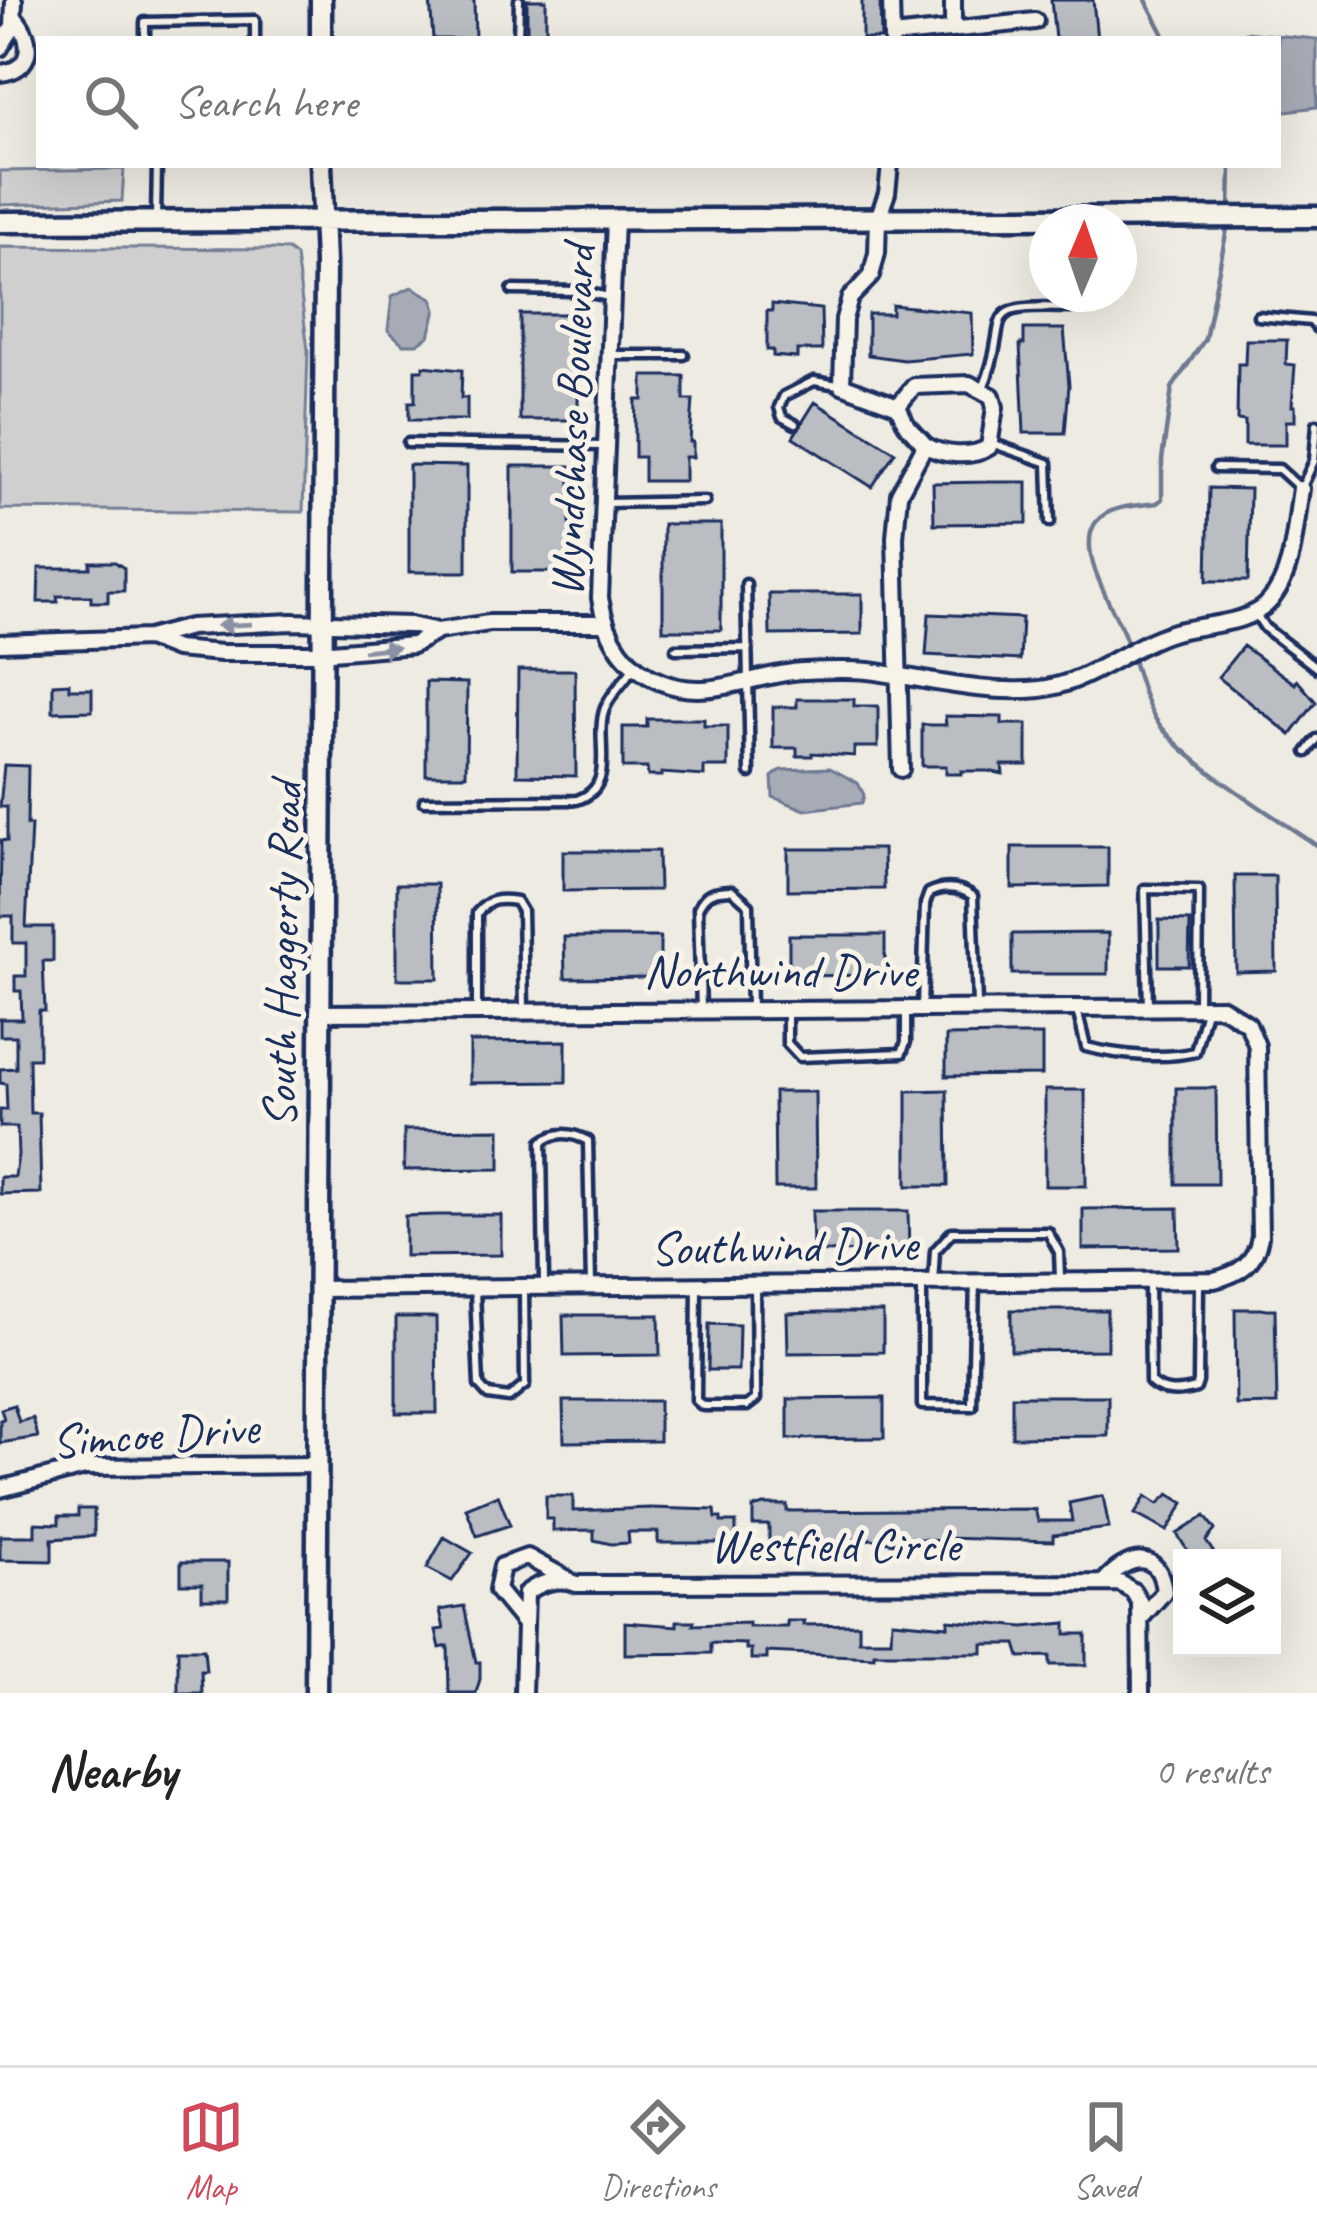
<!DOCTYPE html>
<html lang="en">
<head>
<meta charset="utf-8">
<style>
  body { margin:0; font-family:Caveat,sans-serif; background:#f6f6f6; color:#222 }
  .controls { position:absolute; right:36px; bottom:36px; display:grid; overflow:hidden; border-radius:0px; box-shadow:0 12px 48px #0002 }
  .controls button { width:108px; height:108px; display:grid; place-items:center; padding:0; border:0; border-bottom:3px solid #e0e0e0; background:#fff; color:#222; font:60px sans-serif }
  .compass { position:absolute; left:1029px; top:204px; width:108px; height:108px; border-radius:50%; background:#fff; box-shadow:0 12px 48px #0002; rotate:2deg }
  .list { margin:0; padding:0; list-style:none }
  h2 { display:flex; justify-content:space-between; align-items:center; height:156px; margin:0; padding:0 48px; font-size:51px }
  h2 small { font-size:39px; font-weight:400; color:#767676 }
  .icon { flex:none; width:66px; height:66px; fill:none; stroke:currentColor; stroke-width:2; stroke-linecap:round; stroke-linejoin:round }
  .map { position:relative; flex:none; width:1317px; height:1693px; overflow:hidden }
  .search { position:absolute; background:#fff; box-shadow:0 12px 48px #0002; left:36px; right:36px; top:36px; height:132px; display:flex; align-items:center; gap:30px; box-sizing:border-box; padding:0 42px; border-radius:0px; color:#767676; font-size:45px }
  .sheet { height:372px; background:#fff }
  nav { display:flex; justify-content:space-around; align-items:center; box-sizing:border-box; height:168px; border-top:3px solid #e0e0e0; background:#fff; font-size:33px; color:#767676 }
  nav a { display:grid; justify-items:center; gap:6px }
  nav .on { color:#d1495b }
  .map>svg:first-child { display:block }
  .green { fill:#cfcfcf; stroke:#757f96; stroke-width:3 }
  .water { fill:#a6abb5; stroke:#6e7992; stroke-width:3 }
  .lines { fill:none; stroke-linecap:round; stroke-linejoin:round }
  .stream { stroke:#6e7992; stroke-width:4.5 }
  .building { fill:#babdc2; stroke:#1b2f5e; stroke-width:3 }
  .lane-casing { stroke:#1b2f5e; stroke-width:15 }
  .street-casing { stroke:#1b2f5e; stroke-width:22 }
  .secondary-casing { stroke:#1b2f5e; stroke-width:27 }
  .lane { stroke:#f7f3e8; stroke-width:6 }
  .street { stroke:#f7f3e8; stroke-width:14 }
  .secondary { stroke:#f7f3e8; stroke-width:18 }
  .oneway { fill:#8991a3 }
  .labels { text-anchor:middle; stroke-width:10; stroke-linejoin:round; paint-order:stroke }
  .street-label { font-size:48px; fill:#1b2f5e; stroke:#f7f3e8 }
</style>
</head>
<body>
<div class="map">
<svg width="1317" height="1693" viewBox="0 0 1317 1693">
  <rect width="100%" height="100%" fill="#eeebe2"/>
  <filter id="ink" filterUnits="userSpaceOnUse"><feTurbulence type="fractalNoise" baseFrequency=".00833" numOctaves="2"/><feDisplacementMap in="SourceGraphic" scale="24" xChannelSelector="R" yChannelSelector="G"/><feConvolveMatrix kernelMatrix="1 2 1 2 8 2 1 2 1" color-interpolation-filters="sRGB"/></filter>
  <g filter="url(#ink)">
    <path class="green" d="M124,169L122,201L0,205V171Z
      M0,247L270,249L288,250L296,256L308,350L303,512L0,509Z"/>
    <path class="water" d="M1245,32L1317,39V107L1278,112V39H1234Z
      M412,287L432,298L436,310L429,336L417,344H403L388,330L392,296Z
      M830,768L858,783L864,795L862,803L805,810L773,797L772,777L781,770Z"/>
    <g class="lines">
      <path class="stream" d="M1146,0L1166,39
        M1230,213L1231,165
        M1228,224L1205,339L1172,388L1162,460V499L1157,503C1137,506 1109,505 1096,522C1075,550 1113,607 1124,634C1136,663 1142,704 1162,728C1198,771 1271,813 1317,846"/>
    </g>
    <path class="building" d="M430,0H474L475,39H433Z
      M527,0H546V39H527Z
      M862,0H880L881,39H862Z
      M1051,0H1093L1097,39H1055Z
      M772,304L821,309L822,350H797V358L773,356V350H767V311H772Z
      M892,305L972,313L973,354L904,360L868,355V314H892Z
      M520,314H578V420H520Z
      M1024,329H1064L1069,385L1065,433H1024L1020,344H1024Z
      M1246,340H1287L1286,364L1295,365L1292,406H1295V421H1286V445H1245V421L1237,420L1238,364H1245Z
      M423,366L462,370L461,398H467V420H409V402H415V370H423Z
      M643,376H684V400H693L690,442H693V457H685V481H644V457H635V431L636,400H643Z
      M815,402L895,452L872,487L793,437Z
      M409,465L467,466V572H409Z
      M512,466H570V572H512Z
      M990,482H1027V523L934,524L933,483Z
      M1209,488L1250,489L1248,581H1207Z
      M663,524H721V630H663Z
      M90,562H115L124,568V591H108V602H91V596H57L58,602H38L39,568H90Z
      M769,594H862V634L770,635Z
      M929,614L1022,618L1020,660L926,655Z
      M1243,646L1295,684L1297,680L1316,702L1291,735L1218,677Z
      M518,670H575L576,776L517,775Z
      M426,682L467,683L466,775H426Z
      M69,683V689H92V711L53,712V684Z
      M797,699H854V706H878V747H854V756L812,753V756H797V748H773V707H797Z
      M945,716L1002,717V724H1027V765H1002L1003,774L988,771H961V774H946V766H922V725H946Z
      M647,719H704V726H728V767H704V776L662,773V776H648L647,768H623V727H647Z
      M4,765L28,766L27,825H31L26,927H53V961H43L45,1011H39V1058H29L30,1113H39L41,1193L0,1194V1177H15L18,1155L17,1127H0V1110H7L6,1084L0,1083V1069L16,1068V1036H0V1019H22L21,991H15V976H26V943H13V916H0L1,840L7,841V807H0Z
      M1012,847H1108V886L1012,888Z
      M788,849H883L884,889L788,890Z
      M563,851H658L659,890L563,891Z
      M1235,876H1275L1276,971L1236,972Z
      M397,884H437L438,979H397Z
      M1159,920L1190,921L1189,966H1159Z
      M1108,933V974H1012V934Z
      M789,935H885V975L789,976Z
      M564,937H660V977L565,978Z
      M1011,1035H1042V1075L946,1076V1036Z
      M566,1041V1082L470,1083V1042Z
      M1176,1088H1216L1217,1184H1176Z
      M947,1090L948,1186H907V1091Z
      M1045,1090H1085L1086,1186H1045Z
      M774,1092H815L816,1188H775Z
      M500,1129V1169L404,1170V1130Z
      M1178,1208L1179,1248L1083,1249V1209Z
      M812,1211H908L909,1251L813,1252Z
      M437,1215H501V1255L405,1256V1216Z
      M1235,1309H1275L1277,1404L1236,1405Z
      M1011,1310H1107V1350L1011,1351Z
      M820,1312H883V1352L788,1353L787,1313Z
      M563,1315H659L660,1355L564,1356Z
      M396,1317H436L437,1413H396Z
      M709,1324L739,1325L738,1370H708Z
      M1012,1396H1108V1436L1012,1437Z
      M884,1398V1438L788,1439V1399Z
      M563,1401H659V1441L564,1442Z
      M14,1405L19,1422L33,1418L38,1437L0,1443V1420L4,1419L1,1409Z
      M1169,1494L1184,1503L1167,1531L1135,1514L1146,1496L1158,1504Z
      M498,1495L510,1525L477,1536L466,1508Z
      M546,1496H573V1511L650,1508L715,1510L716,1518H721V1522H736V1543H658V1532H628L629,1543L611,1544L594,1540V1530L553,1531V1519H546Z
      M1103,1496L1109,1528L1053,1535V1541L946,1538V1542L923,1539H894V1543L871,1539L841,1540V1543L818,1539L769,1542V1525H753V1508L764,1505H787V1511L1035,1509L1038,1521H1072L1069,1503Z
      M78,1509H94V1536L52,1539V1561L0,1560V1536H35V1523L59,1524V1516H78Z
      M1205,1516L1215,1530L1206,1541L1214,1553L1192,1558L1177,1534Z
      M444,1537L472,1553L452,1581L427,1568Z
      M181,1562H228V1599H202V1584H181Z
      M464,1606L476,1662H480V1679L476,1693H449L448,1646L440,1648L436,1630L444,1629L440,1610Z
      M948,1620L1024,1627L1066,1623V1634H1086V1665H1050V1656L1020,1657L1016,1644H983V1653H874V1657L767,1652V1659H751V1649H746V1644L711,1643V1653L625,1654V1622L677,1626V1621H694L693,1625L749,1623V1627H787V1621H804L803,1625L859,1624V1640H891L892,1621L948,1626Z
      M178,1649H204L206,1671H201L202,1693H178Z"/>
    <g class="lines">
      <defs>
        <path id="lane" d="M145,39V22L255,20V39
          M518,39L519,0
          M156,217L157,165
          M512,290L579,291L609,297
          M1258,316L1311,321L1317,328
          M611,355H684
          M983,388C1014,317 971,304 1070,308
          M795,424L782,417L779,407L784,396L814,381L838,385
          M408,443L602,446
          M991,443L1048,463L1050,522
          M1216,468L1279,469L1301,489L1314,461L1317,424
          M606,503L705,501
          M746,584L750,773
          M1257,616L1265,628L1317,668
          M676,649L748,648
          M1307,752L1317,739
          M424,801L577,800C619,786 593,740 605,708C611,694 624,681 633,669
          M1148,1006L1145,889L1199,890L1198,1004
          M922,1008L925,904L929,893C944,886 959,887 973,896L977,1005
          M701,1010L698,908C706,891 714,891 732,890L749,905L751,1009
          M787,1010V1043L800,1057L902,1053L906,1042V1012
          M1077,1010L1086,1047C1118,1055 1162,1060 1195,1052L1207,1006
          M477,1011V913C489,899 498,898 516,901L522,911L524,1008
          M544,1283L542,1142C557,1131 571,1132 588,1141L591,1285
          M933,1283L935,1251L952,1232H1048L1059,1252L1060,1278
          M1149,1284L1150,1382C1163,1394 1179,1393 1196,1388L1198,1382L1199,1284
          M697,1285L696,1400L703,1406H747L756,1399L755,1288
          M922,1287V1405L972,1406L975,1282
          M475,1291L479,1385L488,1395L509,1398L525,1385L524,1290"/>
        <path id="street" d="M891,0L892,39
          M953,0V30
          M892,36L1035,21
          M0,48L13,27L14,0
          M0,73C34,70 34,40 15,18
          M890,165L887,193L878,218L877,253L871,276L850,298L844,319L842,385L898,406L914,386L969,384L992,396L995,407L989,447C972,458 942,456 925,445L899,494L895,537L901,769
          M615,220L600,598C606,636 624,667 661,682C710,702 755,673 804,671C825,670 847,669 868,671C926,678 981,695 1040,689C1091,683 1127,646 1174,632C1202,624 1249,625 1269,602C1294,575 1295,525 1301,489
          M898,406L906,424L925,445
          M148,638L176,649L221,653H320L413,645L438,631L489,623H605
          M0,643L148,638L190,627L292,622L410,625L438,631
          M318,1013L1222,1007L1248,1024L1257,1046L1260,1237C1255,1264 1239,1274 1214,1280L318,1289
          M0,1489L85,1467L316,1465
          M1104,1582C1126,1556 1160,1547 1164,1592L1141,1618
          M524,1623L497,1590L502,1566L527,1557L567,1579
          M523,1693L526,1593C539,1583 560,1576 576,1584L1120,1583L1133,1591L1140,1603L1141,1693"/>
        <path id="secondary" d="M321,0V39
          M0,222C439,218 878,220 1317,217
          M316,1693L325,263L321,165"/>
      </defs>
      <use href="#lane" class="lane-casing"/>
      <use href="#street" class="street-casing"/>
      <use href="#secondary" class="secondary-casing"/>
      <use href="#lane" class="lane"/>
      <use href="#street" class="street"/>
      <use href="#secondary" class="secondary"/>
    </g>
    <defs><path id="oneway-solid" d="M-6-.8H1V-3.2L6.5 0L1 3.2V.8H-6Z" transform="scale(3)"/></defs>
    <g class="oneway">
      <use href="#oneway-solid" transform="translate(234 625) rotate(177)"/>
      <use href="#oneway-solid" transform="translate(381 649) rotate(-6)"/>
    </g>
  </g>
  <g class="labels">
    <g class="street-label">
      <text transform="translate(571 421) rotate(-88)" y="17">Wyndchase Boulevard</text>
      <text transform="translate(281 955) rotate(-89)" y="17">South Haggerty Road</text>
      <text x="780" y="987">Northwind Drive</text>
      <text transform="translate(784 1245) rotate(-1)" y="17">Southwind Drive</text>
      <text transform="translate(155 1433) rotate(-4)" y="17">Simcoe Drive</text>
      <text x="835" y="1561">Westfield Circle</text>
    </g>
  </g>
</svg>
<div class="controls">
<button><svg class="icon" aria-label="layers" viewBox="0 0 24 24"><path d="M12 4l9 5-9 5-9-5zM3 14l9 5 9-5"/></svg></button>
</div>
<svg class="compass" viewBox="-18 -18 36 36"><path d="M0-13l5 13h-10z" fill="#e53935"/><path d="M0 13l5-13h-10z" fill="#767676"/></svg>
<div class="search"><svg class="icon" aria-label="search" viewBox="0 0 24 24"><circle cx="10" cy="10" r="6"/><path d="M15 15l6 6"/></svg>Search here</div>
</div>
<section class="sheet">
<h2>Nearby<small>0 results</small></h2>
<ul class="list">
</ul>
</section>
<nav>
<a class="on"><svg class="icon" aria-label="map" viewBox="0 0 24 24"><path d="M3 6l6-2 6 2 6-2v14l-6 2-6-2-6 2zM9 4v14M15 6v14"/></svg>Map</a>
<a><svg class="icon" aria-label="directions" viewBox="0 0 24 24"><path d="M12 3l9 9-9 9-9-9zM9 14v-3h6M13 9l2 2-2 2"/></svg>Directions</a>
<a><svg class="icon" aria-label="saved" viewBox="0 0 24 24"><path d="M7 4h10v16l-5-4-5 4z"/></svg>Saved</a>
</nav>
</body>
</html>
